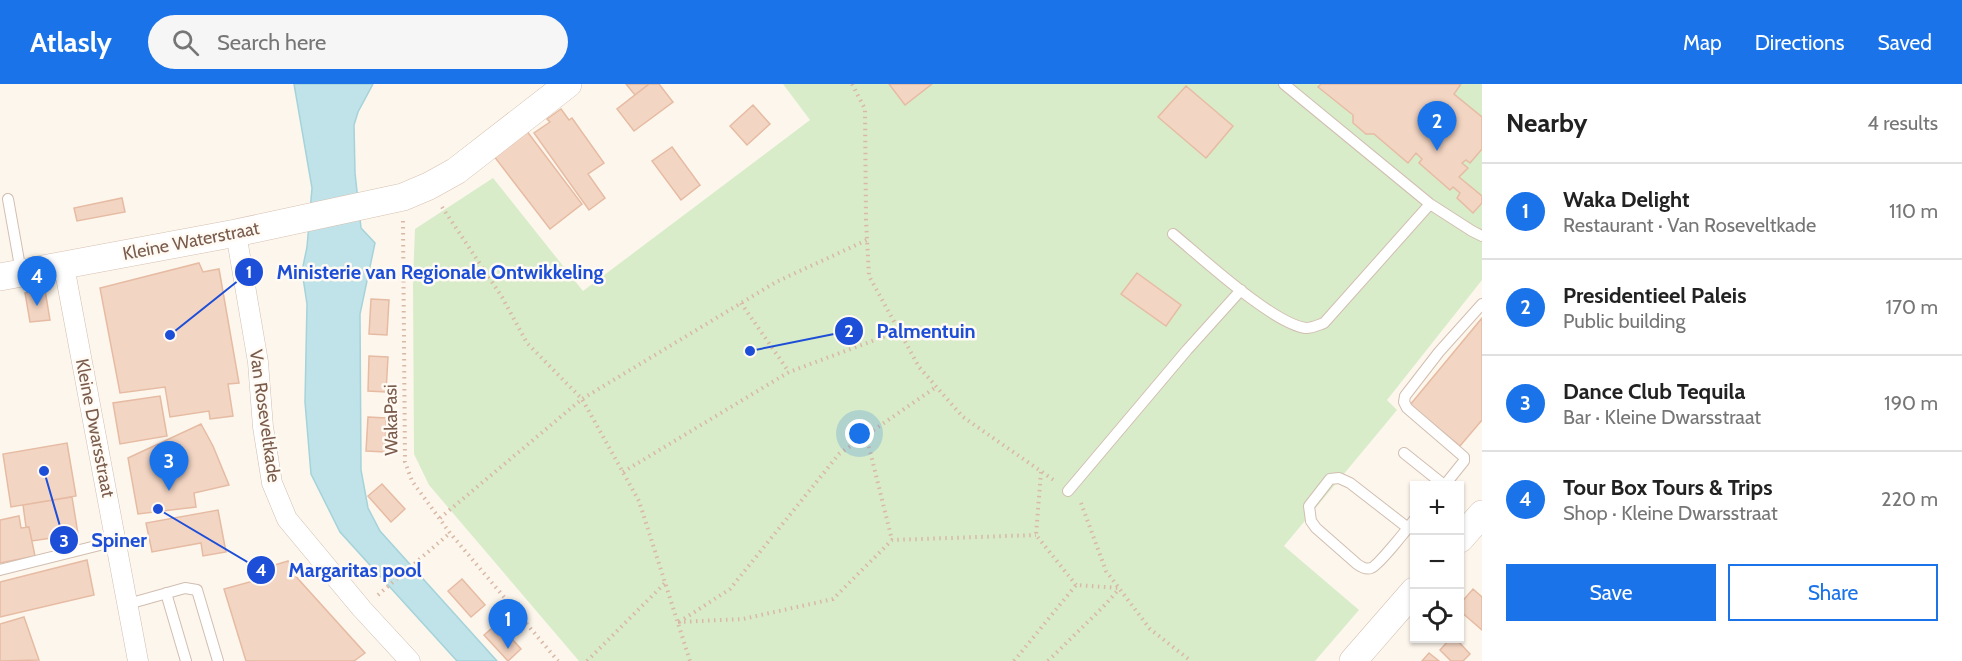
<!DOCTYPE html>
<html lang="en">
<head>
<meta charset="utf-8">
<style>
  body { margin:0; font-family:Cabin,sans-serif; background:#f6f6f6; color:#222 }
  .controls { position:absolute; right:18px; bottom:18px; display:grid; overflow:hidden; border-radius:0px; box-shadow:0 2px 4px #0004 }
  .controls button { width:54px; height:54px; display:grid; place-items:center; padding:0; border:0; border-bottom:2px solid #e0e0e0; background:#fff; color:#222; font:30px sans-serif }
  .you { position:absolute; left:860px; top:350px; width:21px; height:21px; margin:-15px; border:4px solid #fff; border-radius:50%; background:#1a73e8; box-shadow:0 0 0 9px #1a73e833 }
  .badge { display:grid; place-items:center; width:39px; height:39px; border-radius:50%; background:#1a73e8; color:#fff; font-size:20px; font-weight:700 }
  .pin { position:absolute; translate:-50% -50px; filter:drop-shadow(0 2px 3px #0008) }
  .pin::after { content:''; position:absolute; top:32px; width:21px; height:18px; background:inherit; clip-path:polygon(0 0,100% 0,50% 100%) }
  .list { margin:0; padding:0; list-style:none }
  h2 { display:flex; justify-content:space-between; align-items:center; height:78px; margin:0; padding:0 24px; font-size:26px }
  h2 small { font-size:20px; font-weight:400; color:#767676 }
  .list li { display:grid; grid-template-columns:39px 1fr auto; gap:18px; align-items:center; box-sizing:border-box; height:96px; padding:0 24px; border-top:2px solid #e0e0e0 }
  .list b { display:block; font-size:22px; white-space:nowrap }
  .list p { margin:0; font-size:20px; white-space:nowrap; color:#767676 }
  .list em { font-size:20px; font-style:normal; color:#767676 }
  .actions { display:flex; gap:12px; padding:18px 24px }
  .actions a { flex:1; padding:14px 0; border:2px solid #1a73e8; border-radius:0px; text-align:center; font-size:21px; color:#1a73e8 }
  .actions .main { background:#1a73e8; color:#fff }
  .icon { flex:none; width:33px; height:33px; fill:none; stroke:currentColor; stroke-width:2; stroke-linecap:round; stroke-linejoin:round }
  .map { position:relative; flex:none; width:1482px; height:577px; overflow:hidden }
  header { display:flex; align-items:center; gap:36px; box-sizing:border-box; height:84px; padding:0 30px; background:#1a73e8; color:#fff }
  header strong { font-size:28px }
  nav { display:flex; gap:33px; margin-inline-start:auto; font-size:21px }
  .search { width:420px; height:54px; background:#f6f6f6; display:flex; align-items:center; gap:15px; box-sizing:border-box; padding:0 21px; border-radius:33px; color:#767676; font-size:22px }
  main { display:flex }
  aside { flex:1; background:#fff }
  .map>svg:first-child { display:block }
  .green { fill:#d8ecc9 }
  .water { fill:#bfe3e8; stroke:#a5d3da; stroke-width:1.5 }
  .building { fill:#f3d5c3; stroke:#e6bba3; stroke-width:1.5 }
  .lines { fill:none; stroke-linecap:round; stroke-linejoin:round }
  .lane-casing { stroke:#d1beb0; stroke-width:12 }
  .street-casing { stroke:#d1beb0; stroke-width:21 }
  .secondary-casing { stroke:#d6c0b0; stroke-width:28 }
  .path { stroke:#d9b8a5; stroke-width:4; stroke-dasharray:1.5 4.5; stroke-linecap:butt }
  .lane { stroke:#fff; stroke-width:10 }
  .street { stroke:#fff; stroke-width:20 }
  .secondary { stroke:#fff; stroke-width:27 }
  .labels { text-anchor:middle; stroke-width:5; stroke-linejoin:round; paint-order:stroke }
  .street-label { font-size:18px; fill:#7a5c4d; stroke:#fffaf3 }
  .leader { fill:none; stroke:#1d4ed8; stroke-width:2 }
  .callout-dot { fill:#1d4ed8; stroke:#fffaf3; stroke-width:2 }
  .mark-label { font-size:18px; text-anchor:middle; font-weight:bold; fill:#fff }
  .callout-label { font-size:20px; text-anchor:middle; font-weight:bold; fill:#1d4ed8; stroke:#fffaf3; stroke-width:5; stroke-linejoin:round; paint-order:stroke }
</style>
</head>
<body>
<header>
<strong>Atlasly</strong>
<div class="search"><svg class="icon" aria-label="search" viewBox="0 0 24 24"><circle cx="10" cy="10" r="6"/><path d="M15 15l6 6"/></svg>Search here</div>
<nav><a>Map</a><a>Directions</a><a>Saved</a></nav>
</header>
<main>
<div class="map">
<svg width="1482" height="577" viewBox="0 0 1482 577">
  <rect width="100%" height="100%" fill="#fdf6ec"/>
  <path class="green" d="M783,0H1321L1319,3L1408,79L1416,69L1422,75L1460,109L1457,114L1473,129L1482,119V196L1387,316L1397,326L1284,462L1359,526L1315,577H579L429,401L414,370L413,197L415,145L493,94L583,207L810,36Z
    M1461,0H1482V33L1454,10Z
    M1482,65V112L1459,93L1468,84L1462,79L1466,76L1470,78Z"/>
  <path class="water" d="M294,0H373L358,28L354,41L355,89L361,144L375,159L360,230L361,386L368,424L380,447L497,577H457L340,448L311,390L305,318L307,220L302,187L307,163L312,104Z"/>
  <path class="building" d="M626,0H649L635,11Z
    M649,0H659L673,18L634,47L617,25Z
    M889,0H932L905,21Z
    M1321,0H1461L1454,10L1482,33V65L1470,79L1466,76L1462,79L1468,84L1459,93L1482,112V119L1473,129L1457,114L1460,109L1453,103L1450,106L1419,79L1422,75L1416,69L1408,79L1374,50H1366L1353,39V31L1318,3Z
    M1186,2L1233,42L1206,74L1158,33Z
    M753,21L770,40L747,61L730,42Z
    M561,25L569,36L572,34L604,79L588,90L605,114L589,126L534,49L550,38L547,35Z
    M526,46L582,120L550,145L493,71Z
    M672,63L700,101L681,116L652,77Z
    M122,114L125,128L77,137L74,124Z
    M199,179L203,188L219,185L239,299L228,300L233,332L210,335L209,327L170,333L165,303L120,309L100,204Z
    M1137,189L1181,221L1166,242L1121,210Z
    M45,206L50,236L30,238L25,209Z
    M371,215L389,216L387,251L369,250Z
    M1482,234V336L1460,362L1410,321Z
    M369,272L388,273L386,308L368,307Z
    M160,312L167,352L120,360L113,319Z
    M368,333L386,334L385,368L366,367Z
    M201,340L213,362L229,401L194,409L196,423L138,430L128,374Z
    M67,359L76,412L11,423L3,370Z
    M382,400L405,425L391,438L368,412Z
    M72,413L78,450L32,457L29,443H26L23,421Z
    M218,426L226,468L203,472L201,459L152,468L146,439Z
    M19,432L21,444L29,443L35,472L0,479V436Z
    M87,476L94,511L0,533V498Z
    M288,477L291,487L365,569L354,577H246L224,505L257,496L255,487Z
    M462,495L485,521L471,533L448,507Z
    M1473,505L1482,513V546L1460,527V520Z
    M24,533L39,576L0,577V540Z
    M498,539L521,565L508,577L484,551Z
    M1451,554H1455L1470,570L1463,577H1451L1440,566Z
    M1429,569L1439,577H1422Z"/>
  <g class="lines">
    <defs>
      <path id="lane" d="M1284,0L1430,120L1472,147L1482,152
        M8,115L21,188
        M1173,150C1201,173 1273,240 1306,244C1313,244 1318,241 1324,239L1430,120
        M1404,369L1444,401
        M1444,402L1464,377V373L1407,324L1404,318L1405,312L1439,268L1482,220
        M1068,407L1187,266L1241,206
        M1408,444L1350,399L1339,394L1330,395L1309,422L1311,437L1316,444L1357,480C1361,483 1366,486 1371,484C1378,482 1408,444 1414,436
        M0,486L116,457
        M166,509L186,577
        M128,520L185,504L197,506L218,577"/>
      <path id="street" d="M236,149L258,278L263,343L272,399L287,435L362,525L410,577
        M64,182L138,577"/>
      <path id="secondary" d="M0,193L236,149L403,113L429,102L456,87L568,0
        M1460,455L1482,430
        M1353,577L1414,507"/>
    </defs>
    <use href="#lane" class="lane-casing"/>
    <use href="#street" class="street-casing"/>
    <use href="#secondary" class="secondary-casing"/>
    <path class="path" d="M852,0L865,25L866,136L869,192L919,283L963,333L1055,397
      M442,123L502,213L527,259L582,315L639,417L690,577
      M403,137L405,378L412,397L450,449L558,577
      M741,219L789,288
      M866,351L892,456
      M623,388L789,288L899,247
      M1041,388L1036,451L1076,501
      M1081,419L1106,487L1150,545L1191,577
      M440,434L582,315L776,198L867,156
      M378,511L450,449
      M678,538L743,535L833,515L892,456L1036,451
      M679,538L730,505L839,370L936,303
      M587,577L666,498
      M1014,577L1076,501L1119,504
      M1048,577L1103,523L1119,505"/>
    <use href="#lane" class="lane"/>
    <use href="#street" class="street"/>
    <use href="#secondary" class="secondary"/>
  </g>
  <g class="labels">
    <g class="street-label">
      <text transform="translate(191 157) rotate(-11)" y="6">Kleine Waterstraat</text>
      <text transform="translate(265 332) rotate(82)" y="6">Van Roseveltkade</text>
      <text transform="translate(391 336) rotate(-91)" y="6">WakaPasi</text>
      <text transform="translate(95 344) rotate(79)" y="6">Kleine Dwarsstraat</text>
    </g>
  </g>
  <path class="leader" d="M170 251L249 188M750 267L849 247M44 387L64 456M158 425L261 486"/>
  <g class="callout-dot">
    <circle cx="170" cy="251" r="6"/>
    <circle cx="750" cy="267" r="6"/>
    <circle cx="44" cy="387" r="6"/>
    <circle cx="158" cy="425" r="6"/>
    <circle cx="249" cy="188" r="15"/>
    <circle cx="849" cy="247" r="15"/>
    <circle cx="64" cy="456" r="15"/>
    <circle cx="261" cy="486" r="15"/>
  </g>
  <g class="mark-label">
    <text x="249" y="194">1</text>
    <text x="849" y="253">2</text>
    <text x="64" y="463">3</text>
    <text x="261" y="492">4</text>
  </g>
  <g class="callout-label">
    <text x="440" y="195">Ministerie van Regionale Ontwikkeling</text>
    <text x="926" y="254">Palmentuin</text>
    <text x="119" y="463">Spiner</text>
    <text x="355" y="493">Margaritas pool</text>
  </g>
</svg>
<div class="controls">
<button>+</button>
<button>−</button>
<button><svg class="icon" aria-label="locate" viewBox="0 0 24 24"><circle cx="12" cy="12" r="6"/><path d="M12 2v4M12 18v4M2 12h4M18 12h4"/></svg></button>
</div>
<div class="you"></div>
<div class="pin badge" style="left:508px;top:565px">1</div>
<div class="pin badge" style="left:1437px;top:67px">2</div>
<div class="pin badge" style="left:169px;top:407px">3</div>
<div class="pin badge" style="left:37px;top:222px">4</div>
</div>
<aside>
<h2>Nearby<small>4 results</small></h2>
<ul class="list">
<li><span class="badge">1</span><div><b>Waka Delight</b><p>Restaurant · Van Roseveltkade</p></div><em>110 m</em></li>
<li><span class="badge">2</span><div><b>Presidentieel Paleis</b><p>Public building</p></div><em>170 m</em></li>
<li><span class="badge">3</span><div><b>Dance Club Tequila</b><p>Bar · Kleine Dwarsstraat</p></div><em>190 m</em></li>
<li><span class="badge">4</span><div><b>Tour Box Tours &amp; Trips</b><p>Shop · Kleine Dwarsstraat</p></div><em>220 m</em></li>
</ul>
<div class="actions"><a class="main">Save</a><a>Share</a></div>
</aside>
</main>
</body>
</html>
